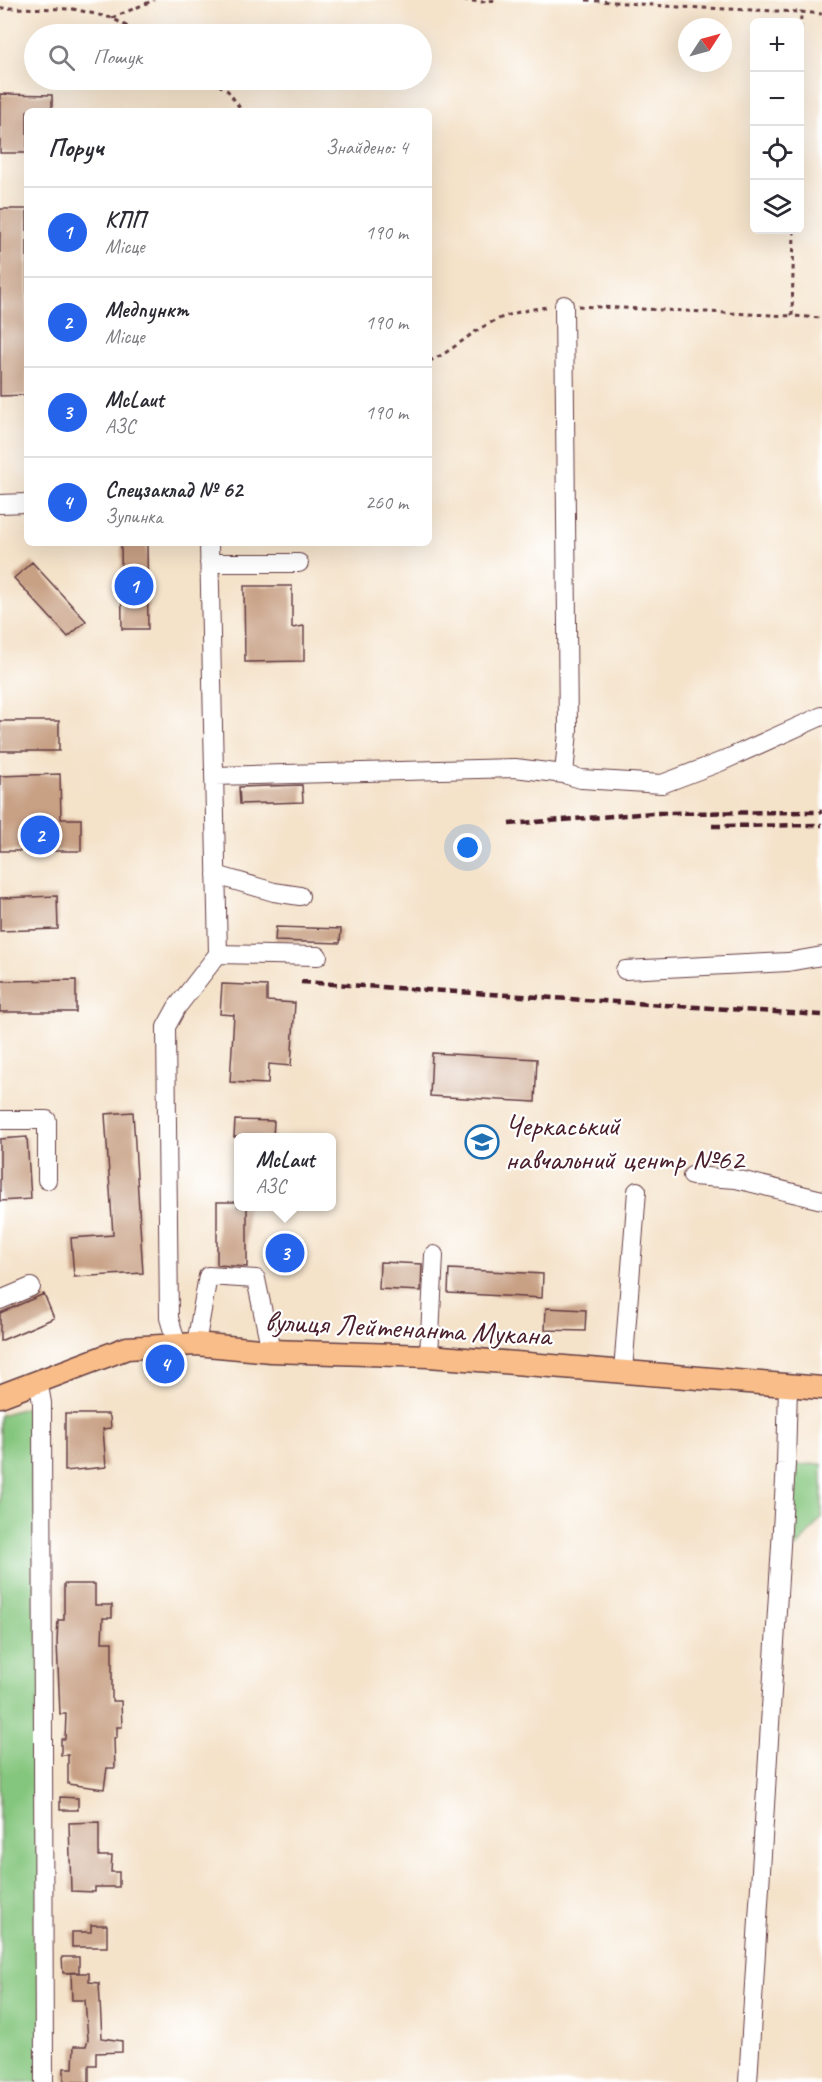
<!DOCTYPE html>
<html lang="uk">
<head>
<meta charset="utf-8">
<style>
  body { margin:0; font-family:Caveat,sans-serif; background:#f7f7f7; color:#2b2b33 }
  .controls { position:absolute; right:18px; top:18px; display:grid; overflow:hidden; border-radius:9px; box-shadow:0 6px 24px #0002 }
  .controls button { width:54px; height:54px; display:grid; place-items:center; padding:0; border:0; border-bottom:2px solid #e1e1e2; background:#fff; color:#2b2b33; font:30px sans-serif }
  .compass { position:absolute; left:678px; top:18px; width:54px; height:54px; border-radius:50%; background:#fff; box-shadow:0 6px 24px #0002; rotate:54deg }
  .you { position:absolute; left:468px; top:848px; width:21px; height:21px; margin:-15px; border:4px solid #fff; border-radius:50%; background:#1a73e8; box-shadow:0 0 0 9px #1a73e833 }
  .badge { display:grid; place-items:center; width:39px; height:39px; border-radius:50%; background:#2563eb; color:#fff; font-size:20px; font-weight:700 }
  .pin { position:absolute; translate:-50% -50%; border:3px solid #fff; box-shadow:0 2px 6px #0006 }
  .popup { position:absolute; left:234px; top:1133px; width:102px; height:78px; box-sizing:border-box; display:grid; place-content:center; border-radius:9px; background:#fff; filter:drop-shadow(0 2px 4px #0005); font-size:20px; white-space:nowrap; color:#7c7c81 }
  .popup b { font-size:22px; color:#2b2b33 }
  .popup::after { content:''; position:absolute; left:50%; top:100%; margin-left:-12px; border:12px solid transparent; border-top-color:#fff }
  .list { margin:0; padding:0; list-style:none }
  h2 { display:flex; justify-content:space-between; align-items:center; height:78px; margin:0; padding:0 24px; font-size:26px }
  h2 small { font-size:20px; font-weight:400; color:#7c7c81 }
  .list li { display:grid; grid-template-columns:39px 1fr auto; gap:18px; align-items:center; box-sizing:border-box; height:90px; padding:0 24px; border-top:2px solid #e1e1e2 }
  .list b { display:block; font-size:22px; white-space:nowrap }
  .list p { margin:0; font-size:20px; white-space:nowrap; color:#7c7c81 }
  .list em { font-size:20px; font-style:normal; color:#7c7c81 }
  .icon { flex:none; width:33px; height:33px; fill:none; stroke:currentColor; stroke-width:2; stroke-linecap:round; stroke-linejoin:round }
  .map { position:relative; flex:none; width:822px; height:2082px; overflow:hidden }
  .search { position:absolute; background:#fff; box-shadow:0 6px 24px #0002; left:24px; top:24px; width:408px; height:66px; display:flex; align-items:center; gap:15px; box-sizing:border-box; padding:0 21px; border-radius:33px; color:#7c7c81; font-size:22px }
  .panel { position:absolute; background:#fff; box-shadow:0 6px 24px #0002; left:24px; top:108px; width:408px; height:438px; border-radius:9px }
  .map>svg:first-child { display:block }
  .green { fill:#85c67e; stroke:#687254; stroke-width:1.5 }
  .building { fill:#c8a084 }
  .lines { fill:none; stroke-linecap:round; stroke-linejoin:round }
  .minor-casing { stroke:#643c43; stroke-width:20 }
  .major-casing { stroke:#643c43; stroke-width:25 }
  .path { stroke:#643c43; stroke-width:3; stroke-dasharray:4.5 4.5; stroke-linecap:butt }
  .minor { stroke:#fff; stroke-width:18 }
  .major { stroke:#f8bd88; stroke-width:22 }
  .rail { stroke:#4a1f2b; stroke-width:4.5; stroke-dasharray:9 4.5; stroke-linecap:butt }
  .labels { text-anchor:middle; stroke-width:4.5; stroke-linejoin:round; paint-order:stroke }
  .poi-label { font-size:30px; fill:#4a1f2b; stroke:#fff; text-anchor:start }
  .street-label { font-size:30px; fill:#4a1f2b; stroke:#fff }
</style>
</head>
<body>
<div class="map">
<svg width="822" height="2082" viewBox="0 0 822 2082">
  <rect width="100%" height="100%" fill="#fff"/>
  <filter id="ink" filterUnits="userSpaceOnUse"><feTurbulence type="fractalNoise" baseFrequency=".0167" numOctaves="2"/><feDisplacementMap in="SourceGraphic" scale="12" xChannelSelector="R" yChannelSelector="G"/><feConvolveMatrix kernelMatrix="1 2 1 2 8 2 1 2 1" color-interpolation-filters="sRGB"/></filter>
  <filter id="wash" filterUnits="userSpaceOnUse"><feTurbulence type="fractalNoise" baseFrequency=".008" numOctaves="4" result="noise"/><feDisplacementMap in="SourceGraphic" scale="24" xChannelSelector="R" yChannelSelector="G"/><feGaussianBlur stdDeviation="1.35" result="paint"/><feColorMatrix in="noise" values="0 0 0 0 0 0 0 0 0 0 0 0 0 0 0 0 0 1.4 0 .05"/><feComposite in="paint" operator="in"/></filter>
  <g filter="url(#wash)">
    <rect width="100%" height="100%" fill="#f4e2c9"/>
    <path class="green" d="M42,1403L44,2082H0V1415Z
      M822,1464V1517L797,1548L792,1544L796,1465Z"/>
    <g id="blocks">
      <path class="building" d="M0,94L52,95V111H27V153H0Z
        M0,209H27V395L0,396Z
        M121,543H147L148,629H122Z
        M32,562L86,621L68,637L14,578Z
        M244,586H292V628L304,626V661L245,662Z
        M0,721H59V751H0Z
        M60,774L61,819H81V851H0V776Z
        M302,785L303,802L240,804L239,787Z
        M57,896L58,929L0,931V898Z
        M276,927L341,929L340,943L275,941Z
        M76,980V1012H0V981Z
        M222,984L267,986V1001L295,1003L291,1066L269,1064L268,1084L230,1082L234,1015L220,1014Z
        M432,1053L537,1059L535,1102L430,1096Z
        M133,1112L143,1273L74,1277L71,1238L113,1235L105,1114Z
        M235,1120L274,1121L273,1137H234Z
        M27,1137L31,1199L0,1201V1139Z
        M217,1202H238V1206H247V1267L217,1265Z
        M380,1262L422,1264L421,1291L379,1289Z
        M449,1269L543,1274L542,1298L448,1293Z
        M44,1294L54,1318L0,1341V1313Z
        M546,1308L586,1310L585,1331L545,1330Z
        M65,1414H108L110,1417L111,1428L103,1429L106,1467L65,1471Z
        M64,1584H95V1605H112V1618H103L102,1642H112V1701H121L122,1727H117V1737L114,1738L115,1768H107L104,1789L68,1784V1755H61V1739H65L66,1714H60L57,1642L58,1620H64Z
        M60,1797L78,1798V1810H60Z
        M99,1822V1856H112L111,1872H119V1887H95V1892L71,1891L69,1823Z
        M91,1925H107V1947H72V1932H91Z
        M62,1957H79V1972L63,1973Z
        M71,1973H89V1982L99,1983L102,2038L122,2041V2052L96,2053V2065H89V2082H64V2068H73L74,2046H86L88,2039L85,2000H72Z"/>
    </g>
  </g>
  <g filter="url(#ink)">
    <use href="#blocks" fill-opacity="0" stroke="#643c43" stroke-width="1.5"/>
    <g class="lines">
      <defs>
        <path id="minor" d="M0,504L27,503
          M209,563H299
          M564,774L581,779L662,784L720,762L822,716
          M214,776L515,768L564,774L568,731L564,305
          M216,875L274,892L300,896
          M218,954L318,956
          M625,970L788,962L822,956
          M0,1120H47V1180
          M692,1176L736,1179L822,1200
          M0,1300L31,1287
          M196,1344L208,1276L256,1279L271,1351
          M177,1345L169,1318L166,1027L177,1007L218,954L209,543
          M429,1356L434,1255
          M623,1371L637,1191
          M38,1380L42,1403L44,2082
          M748,2082L786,1464L788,1385"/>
        <path id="major" d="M0,1396L127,1348L196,1344L271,1351L429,1356L822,1388"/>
      </defs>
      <use href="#minor" class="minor-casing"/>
      <use href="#major" class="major-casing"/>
      <path class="path" d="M463,0L481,2L496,0
        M586,0L679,7L801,12
        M0,8L73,9L112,18L141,34
        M112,18L154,0
        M800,57L801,12L822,14
        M211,80L228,91L242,111
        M794,230L792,316L822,318
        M578,306L792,316
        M429,361C448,354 463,339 481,328C503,315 522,310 548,307"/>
      <use href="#minor" class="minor"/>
      <use href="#major" class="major"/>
      <path class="rail" d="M509,824L653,813L822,812
        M712,826L822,825
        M301,982L822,1015"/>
    </g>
  </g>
  <defs>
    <symbol id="university-ring" viewBox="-11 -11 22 22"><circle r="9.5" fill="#fff" stroke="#1f6fb2" stroke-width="1.5"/><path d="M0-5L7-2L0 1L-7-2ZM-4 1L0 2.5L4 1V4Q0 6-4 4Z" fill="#1f6fb2"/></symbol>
  </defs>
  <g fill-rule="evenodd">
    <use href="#university-ring" x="463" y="1123" width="38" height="38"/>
  </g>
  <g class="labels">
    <g class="poi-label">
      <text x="505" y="1135">Черкаський<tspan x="505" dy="34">навчальний центр №62</tspan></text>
    </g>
    <g class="street-label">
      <text transform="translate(408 1328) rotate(3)" y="10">вулиця Лейтенанта Мукана</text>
    </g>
  </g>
</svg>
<div class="controls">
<button>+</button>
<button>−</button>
<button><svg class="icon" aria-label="locate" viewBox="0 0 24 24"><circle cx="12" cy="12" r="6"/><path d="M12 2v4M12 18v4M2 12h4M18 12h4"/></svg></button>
<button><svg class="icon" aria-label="layers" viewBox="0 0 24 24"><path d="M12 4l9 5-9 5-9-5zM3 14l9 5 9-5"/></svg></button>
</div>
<svg class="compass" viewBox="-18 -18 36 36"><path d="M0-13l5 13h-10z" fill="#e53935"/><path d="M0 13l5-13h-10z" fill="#7c7c81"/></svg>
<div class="you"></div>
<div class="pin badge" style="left:134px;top:586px">1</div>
<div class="pin badge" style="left:40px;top:835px">2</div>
<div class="pin badge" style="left:285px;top:1253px">3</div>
<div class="popup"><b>McLaut</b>АЗС</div>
<div class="pin badge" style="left:165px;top:1364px">4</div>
<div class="search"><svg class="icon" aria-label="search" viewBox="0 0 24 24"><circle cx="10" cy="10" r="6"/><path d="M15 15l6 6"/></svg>Пошук</div>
<section class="panel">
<h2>Поруч<small>Знайдено: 4</small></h2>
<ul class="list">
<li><span class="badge">1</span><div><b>КПП</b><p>Місце</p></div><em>190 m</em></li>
<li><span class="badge">2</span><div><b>Медпункт</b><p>Місце</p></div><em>190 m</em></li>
<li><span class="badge">3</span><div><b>McLaut</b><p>АЗС</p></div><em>190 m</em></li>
<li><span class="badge">4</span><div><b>Спецзаклад № 62</b><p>Зупинка</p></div><em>260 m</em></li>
</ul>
</section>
</div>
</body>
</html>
